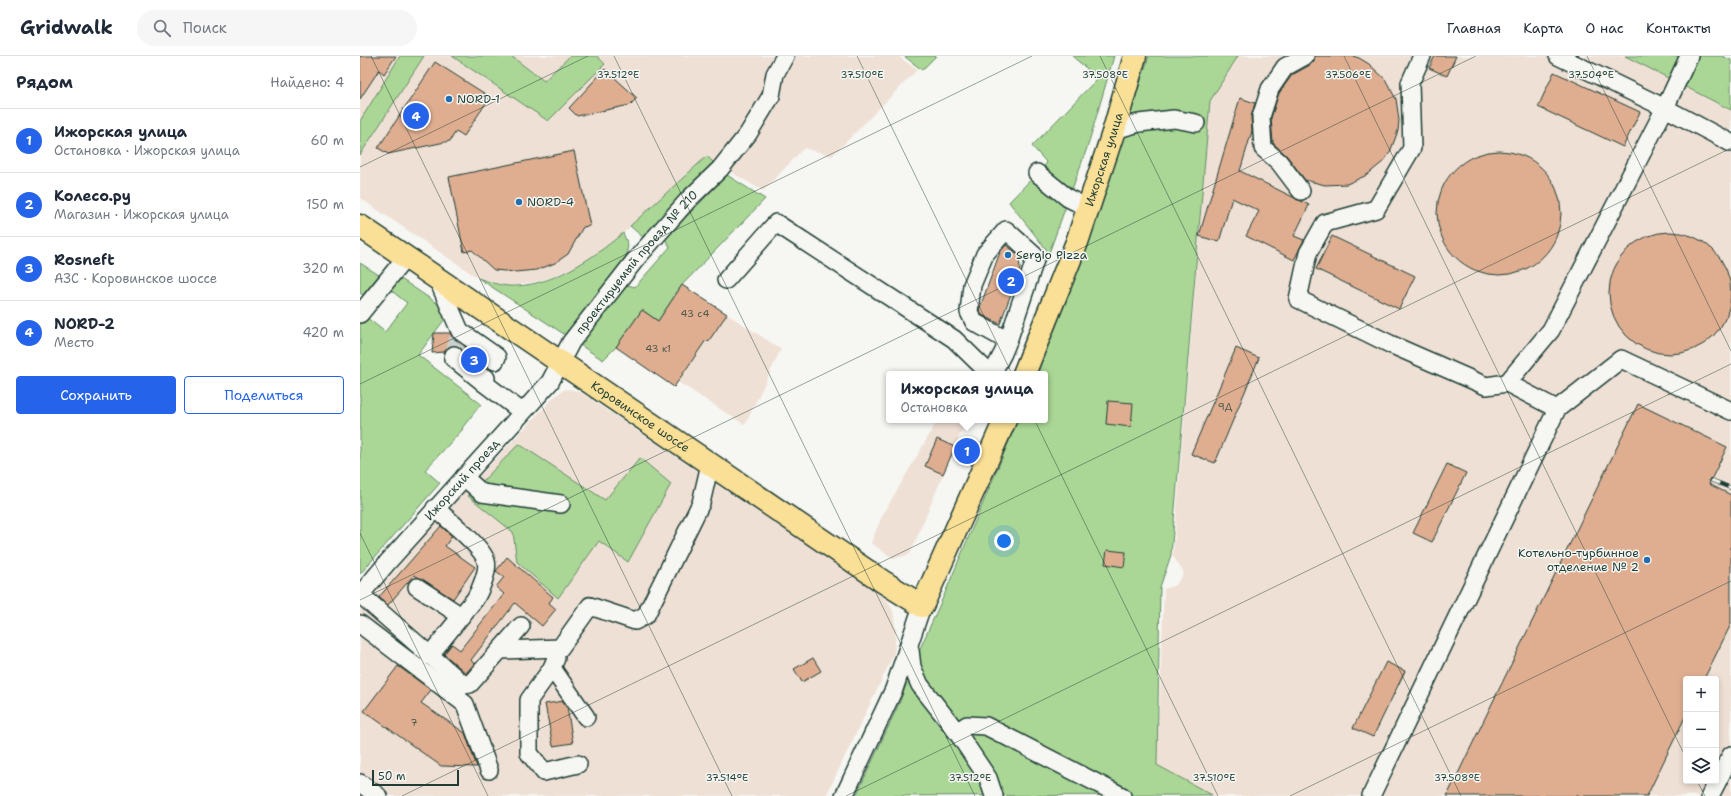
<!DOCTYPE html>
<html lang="ru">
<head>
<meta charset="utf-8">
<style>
  body { margin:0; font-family:"Shantell Sans",sans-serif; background:#f6f6f7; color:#1f2937 }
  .controls { position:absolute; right:12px; bottom:12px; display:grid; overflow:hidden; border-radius:4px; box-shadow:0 2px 6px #0003 }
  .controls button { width:36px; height:36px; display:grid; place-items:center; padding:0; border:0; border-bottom:1px solid #e0e1e3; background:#fff; color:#1f2937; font:20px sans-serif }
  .scale { position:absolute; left:12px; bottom:10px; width:87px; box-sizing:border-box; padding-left:4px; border:2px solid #1f3d34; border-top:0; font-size:11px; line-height:14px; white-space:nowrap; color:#1f3d34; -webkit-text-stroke:3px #f6f6f2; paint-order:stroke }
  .you { position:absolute; left:644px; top:485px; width:14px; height:14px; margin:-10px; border:3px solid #fff; border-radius:50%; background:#1a73e8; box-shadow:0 0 0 6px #1a73e833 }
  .badge { display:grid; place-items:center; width:26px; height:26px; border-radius:50%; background:#2563eb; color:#fff; font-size:13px; font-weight:700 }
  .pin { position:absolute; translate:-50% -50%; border:2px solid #fff; box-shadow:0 1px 4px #0006 }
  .popup { position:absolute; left:526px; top:315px; width:162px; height:52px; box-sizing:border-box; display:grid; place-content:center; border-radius:4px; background:#fff; filter:drop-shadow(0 1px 3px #0005); font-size:13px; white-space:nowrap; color:#747a83 }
  .popup b { font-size:15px; color:#1f2937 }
  .popup::after { content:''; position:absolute; left:50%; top:100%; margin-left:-8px; border:8px solid transparent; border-top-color:#fff }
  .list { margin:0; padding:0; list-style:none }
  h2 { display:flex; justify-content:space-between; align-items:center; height:52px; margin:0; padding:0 16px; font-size:17px }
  h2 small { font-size:13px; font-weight:400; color:#747a83 }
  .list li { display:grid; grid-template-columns:26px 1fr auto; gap:12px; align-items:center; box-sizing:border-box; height:64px; padding:0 16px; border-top:1px solid #e0e1e3 }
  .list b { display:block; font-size:15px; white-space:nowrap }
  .list p { margin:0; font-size:13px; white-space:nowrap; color:#747a83 }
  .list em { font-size:13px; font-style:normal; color:#747a83 }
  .actions { display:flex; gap:8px; padding:12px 16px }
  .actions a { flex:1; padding:9px 0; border:1px solid #2563eb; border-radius:4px; text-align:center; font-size:14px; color:#2563eb }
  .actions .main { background:#2563eb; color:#fff }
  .icon { flex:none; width:22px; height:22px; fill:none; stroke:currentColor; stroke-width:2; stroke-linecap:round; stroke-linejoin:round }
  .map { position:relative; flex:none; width:1371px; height:740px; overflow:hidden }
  header { display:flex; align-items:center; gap:24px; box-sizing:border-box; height:56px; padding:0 20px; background:#fff; border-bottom:1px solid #e0e1e3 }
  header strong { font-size:19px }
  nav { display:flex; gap:22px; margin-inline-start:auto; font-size:14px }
  .search { width:280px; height:36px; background:#f6f6f7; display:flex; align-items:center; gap:10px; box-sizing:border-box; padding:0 14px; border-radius:22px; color:#747a83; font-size:15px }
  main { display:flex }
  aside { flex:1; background:#fff }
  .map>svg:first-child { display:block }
  .built { fill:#efe0d5; fill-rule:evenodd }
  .green { fill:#aad796; stroke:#648a65 }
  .building { fill:#dfae91; stroke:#1f3d34 }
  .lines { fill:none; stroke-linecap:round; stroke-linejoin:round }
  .minor-tunnel { stroke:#cbd1cc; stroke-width:17; stroke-dasharray:17 8; stroke-linecap:butt }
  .minor-casing { stroke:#1f3d34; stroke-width:20 }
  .major-casing { stroke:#1f3d34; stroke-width:25 }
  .minor { stroke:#f6f6f2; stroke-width:17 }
  .major { stroke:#fadf96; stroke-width:22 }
  .rail-casing { stroke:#1f3d34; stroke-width:4.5 }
  .rail { stroke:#f6f6f2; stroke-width:3; stroke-dasharray:9; stroke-linecap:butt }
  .ticks { fill:none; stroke:#1f3d34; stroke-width:1; stroke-opacity:0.45 }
  .poi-dot { fill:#1f6fb2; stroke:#f6f6f2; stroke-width:1.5 }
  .labels { text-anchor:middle; stroke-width:3; stroke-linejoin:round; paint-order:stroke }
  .number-label { font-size:10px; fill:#4f594b }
  .poi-label { font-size:12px; fill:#1f3d34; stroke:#f6f6f2; text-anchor:start }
  .street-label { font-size:12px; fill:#1f3d34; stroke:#f6f6f2 }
  .ticks-label { font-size:10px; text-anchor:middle; fill:#1f3d34; stroke:#f6f6f2; stroke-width:3; stroke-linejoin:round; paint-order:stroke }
</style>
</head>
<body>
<header>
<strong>Gridwalk</strong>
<div class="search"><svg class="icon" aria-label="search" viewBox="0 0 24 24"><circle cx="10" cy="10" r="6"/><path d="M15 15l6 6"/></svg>Поиск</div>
<nav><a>Главная</a><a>Карта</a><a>О нас</a><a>Контакты</a></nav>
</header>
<main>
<aside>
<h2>Рядом<small>Найдено: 4</small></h2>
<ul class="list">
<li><span class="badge">1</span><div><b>Ижорская улица</b><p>Остановка · Ижорская улица</p></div><em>60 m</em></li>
<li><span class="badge">2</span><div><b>Колесо.ру</b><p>Магазин · Ижорская улица</p></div><em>150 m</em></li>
<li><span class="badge">3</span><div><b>Rosneft</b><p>АЗС · Коровинское шоссе</p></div><em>320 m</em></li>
<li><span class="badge">4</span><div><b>NORD-2</b><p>Место</p></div><em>420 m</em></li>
</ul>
<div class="actions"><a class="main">Сохранить</a><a>Поделиться</a></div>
</aside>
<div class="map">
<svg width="1371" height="740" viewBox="0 0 1371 740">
  <rect width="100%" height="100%" fill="#f6f6f2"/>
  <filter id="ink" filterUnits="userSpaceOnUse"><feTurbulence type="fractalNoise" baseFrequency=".025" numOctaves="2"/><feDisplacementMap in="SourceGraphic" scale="8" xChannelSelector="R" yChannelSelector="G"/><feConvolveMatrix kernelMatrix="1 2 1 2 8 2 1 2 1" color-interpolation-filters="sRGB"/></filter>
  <g filter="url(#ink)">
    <path class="built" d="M0,0H125L165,45L214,0H538L557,14L472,100L444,92L403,135L346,101L258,182L230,202L214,212L183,224L158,229L147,230L118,222L0,142Z
      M151,0H210L184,25Z
      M878,0H1265L1371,54V740H852L797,709L804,533L816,529L824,517L813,500L850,45ZM1326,623H1356V725H1326Z
      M322,229L421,293L385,369L318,326L314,331L256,291L282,254L304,256Z
      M209,333L220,336L521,539L528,546L533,555L536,575L534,598L466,740H0V555L91,450L194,341L204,334Z
      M578,364H606L550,498L534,503L511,487L522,460Z"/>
    <path class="green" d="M40,0H64L0,99V65Z
      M92,0H151L184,25L210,0H237L245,8L188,65Z
      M544,0H576L562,14Z
      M712,0H754L728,89L689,197L649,146L687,107L672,90L738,22Z
      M789,0H878L850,45L811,499L800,531L797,709L852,739L496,740L539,648L558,597L585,537L658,364H685V318H677L723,202Z
      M1265,0H1362L1371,4V54Z
      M347,100L358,111L285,183L270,170Z
      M367,119L405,143L322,229L298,265L282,254L256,291L243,304L217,287L264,228L275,231L310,191L305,183Z
      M263,177L268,189L266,200L207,280L118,222C127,225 137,229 148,230C190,232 232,203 263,177Z
      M0,207L19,219L3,239L0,237Z
      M38,221L90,256L58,299L121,348L102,372L103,373L65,414L80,427L0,518V267L6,261L25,276L47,247L28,232Z
      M159,388L245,444L280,402L311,428L268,506L239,485L198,542L157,506L153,476L108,440Z"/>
    <path class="building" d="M0,0H36L24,18L19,14L0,43Z
      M955,0H993L999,2L1009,8L1025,23L1036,43L1039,64L1038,75L1030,96L1024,105L1007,119L987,128L965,129L945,124L927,100L913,87L911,62L919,37L932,19L950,9L954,5Z
      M1075,0H1096L1087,20L1069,12Z
      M75,6L130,41L104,80L96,75L90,85L28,98L18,92Z
      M245,13L277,42L270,49L217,60L209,52Z
      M1194,16L1280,56L1263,91L1178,51Z
      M880,42L895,47L891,61L892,75L880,115L949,149L934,180L944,184L934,204L886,180L899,155L872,142L859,186L839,180Z
      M214,95L230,170L223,171L208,198L195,207L177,214L155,216L134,214L112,194L104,196L89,121Z
      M1077 157a62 62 0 1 1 124 0a62 62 0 1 1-124 0Z
      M1249 237a61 61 0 1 1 122 0a61 61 0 1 1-122 0Z
      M972,180L1055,220L1039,253L956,213Z
      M646,189L659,199L660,213L640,268L622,259L619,254L640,196Z
      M322,229L367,258L348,286L346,284L314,331L256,291L282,254L298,265Z
      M74,277H90L94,283L125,305L129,313H122L104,298L102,293L97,289L88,291L84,296L72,297Z
      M876,292L899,302L855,407L831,398Z
      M748,345L773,347L771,371L746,368Z
      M1278,348L1367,391L1349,428L1371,439V568L1344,623H1326V659L1287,740H1087Z
      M577,383L595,391L583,418L565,410Z
      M1087,408L1106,417L1072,486L1053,477Z
      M81,470L92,480L85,490L115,511L93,543L62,523L54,519L28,549L19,541Z
      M747,494L766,496L764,511L745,508Z
      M147,501L193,541L189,547L196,553L182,570L155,547L111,604L114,608L106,617L84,598L92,588L100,594L144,538L136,531L144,521L136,515Z
      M453,602L461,615L442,626L434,613Z
      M1026,606L1045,615L1013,681L993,672Z
      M38,610L71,634L61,647L105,677L117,711L81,710L4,655Z
      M203,645L207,651L213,687L193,690L185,648Z"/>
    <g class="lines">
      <path class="minor-tunnel" d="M94,299L98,280"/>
      <defs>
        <g id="minor">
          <path d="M1062,0L1050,27L1052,92L1016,153L965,167L948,197L938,243L1030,288L1126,330L1147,327"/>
          <path d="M1198,0L1305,52L1329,0"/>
          <path d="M754,74L779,67L814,63L836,67"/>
          <path d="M677,117L708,142L728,152"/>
          <path d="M941,135L919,106L903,92L901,61L910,33L925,11L945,0"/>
          <path d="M77,222L100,275L137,301L135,305"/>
          <path d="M366,224L416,167L594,283L630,318"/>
          <path d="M0,258L46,201"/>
          <path d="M94,299L93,302L124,327"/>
          <path d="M632,318L643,297L648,285L676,201L646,174L625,198L612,229L609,256L614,266L648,285"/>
          <path d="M126,322L124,327L162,356"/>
          <path d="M1197,353L1147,327L1191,274L1305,52L1371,87"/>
          <path d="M104,421L122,437L201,448"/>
          <path d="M57,531L101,560"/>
          <path id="s1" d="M0,539L27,507L190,326L211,286L276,203L328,144L360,113L388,78L411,40L415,18L425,0"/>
          <path d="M1,539L104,629L110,628L161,570"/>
          <path d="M0,568L105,648L129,714"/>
          <path d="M140,594L200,592L230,550L275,565L286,559L341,447L350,408"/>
          <path d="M550,594L552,611L560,629L597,676L628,722L634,740"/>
          <path d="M69,600L115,543C120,535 129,514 126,505C123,491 87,463 75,452"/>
          <path d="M196,602L192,612L226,661"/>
          <path d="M192,612L169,644V697L184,716L218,708"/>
          <path d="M597,676L607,669L626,670L762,740"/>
          <path d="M0,727L18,740"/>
          <path d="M484,740L534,633L562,550"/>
          <path d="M1011,740L1197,353L1261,303L1371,355"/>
          <path d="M1350,740L1371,699"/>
        </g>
        <g id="major">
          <path id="s2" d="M0,170L522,525L562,550L645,364"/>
          <path id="s3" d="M664,318L717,186L754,74L775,0"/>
        </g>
      </defs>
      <use href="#minor" class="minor-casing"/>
      <use href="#major" class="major-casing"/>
      <use href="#minor" class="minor"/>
      <use href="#major" class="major"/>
      <defs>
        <path id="rail" d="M1351,424L1371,432"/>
      </defs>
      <use href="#rail" class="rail-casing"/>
      <use href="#rail" class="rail"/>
    </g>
  </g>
  <path class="ticks" d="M11,0L372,740M254,0L615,740M497,0L858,740M740,0L1101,740M984,0L1326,702M1227,0L1371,295M0,111L228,0M0,328L672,0M0,477L128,740M0,544L1116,0M1337,725L1345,740M42,740L1371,92M486,740L1371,308M930,740L1371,525"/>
  <g class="poi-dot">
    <circle cx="89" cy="43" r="4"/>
    <circle cx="159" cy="146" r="4"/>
    <circle cx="648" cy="199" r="4"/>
    <circle cx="1287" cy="504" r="4"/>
  </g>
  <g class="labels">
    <g class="number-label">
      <text x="335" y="261">43 с4</text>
      <text x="298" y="296">43 к1</text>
      <text x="865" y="354">9Д</text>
      <text x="54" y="670">7</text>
    </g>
    <g class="poi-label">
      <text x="97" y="47">NORD-1</text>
      <text x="167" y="150">NORD-4</text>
      <text x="656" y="203">Sergio Pizza</text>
      <text x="1279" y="501" text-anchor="end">Котельно-турбинное<tspan x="1279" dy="14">отделение № 2</tspan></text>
    </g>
    <g class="street-label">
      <text dy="4" stroke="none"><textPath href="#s3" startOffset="229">Ижорская улица</textPath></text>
      <text dy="4" stroke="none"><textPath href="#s1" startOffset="434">проектируемый проезд № 210</textPath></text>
      <text dy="4" stroke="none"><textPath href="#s2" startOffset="339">Коровинское шоссе</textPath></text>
      <text dy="4" stroke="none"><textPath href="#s1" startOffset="154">Ижорский проезд</textPath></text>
    </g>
  </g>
  <g class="ticks-label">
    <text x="258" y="22">37.512°E</text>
    <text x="502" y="22">37.510°E</text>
    <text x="745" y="22">37.508°E</text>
    <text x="988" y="22">37.506°E</text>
    <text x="1231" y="22">37.504°E</text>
    <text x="367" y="725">37.514°E</text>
    <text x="610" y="725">37.512°E</text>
    <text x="854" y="725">37.510°E</text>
    <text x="1097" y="725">37.508°E</text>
  </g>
</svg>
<div class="controls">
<button>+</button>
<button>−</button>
<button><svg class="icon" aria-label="layers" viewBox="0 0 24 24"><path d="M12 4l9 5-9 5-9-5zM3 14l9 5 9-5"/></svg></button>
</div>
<div class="scale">50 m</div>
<div class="you"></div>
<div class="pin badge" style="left:607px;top:395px">1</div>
<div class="popup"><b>Ижорская улица</b>Остановка</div>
<div class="pin badge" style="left:651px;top:225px">2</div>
<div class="pin badge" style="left:114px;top:304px">3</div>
<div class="pin badge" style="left:56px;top:60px">4</div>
</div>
</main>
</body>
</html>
